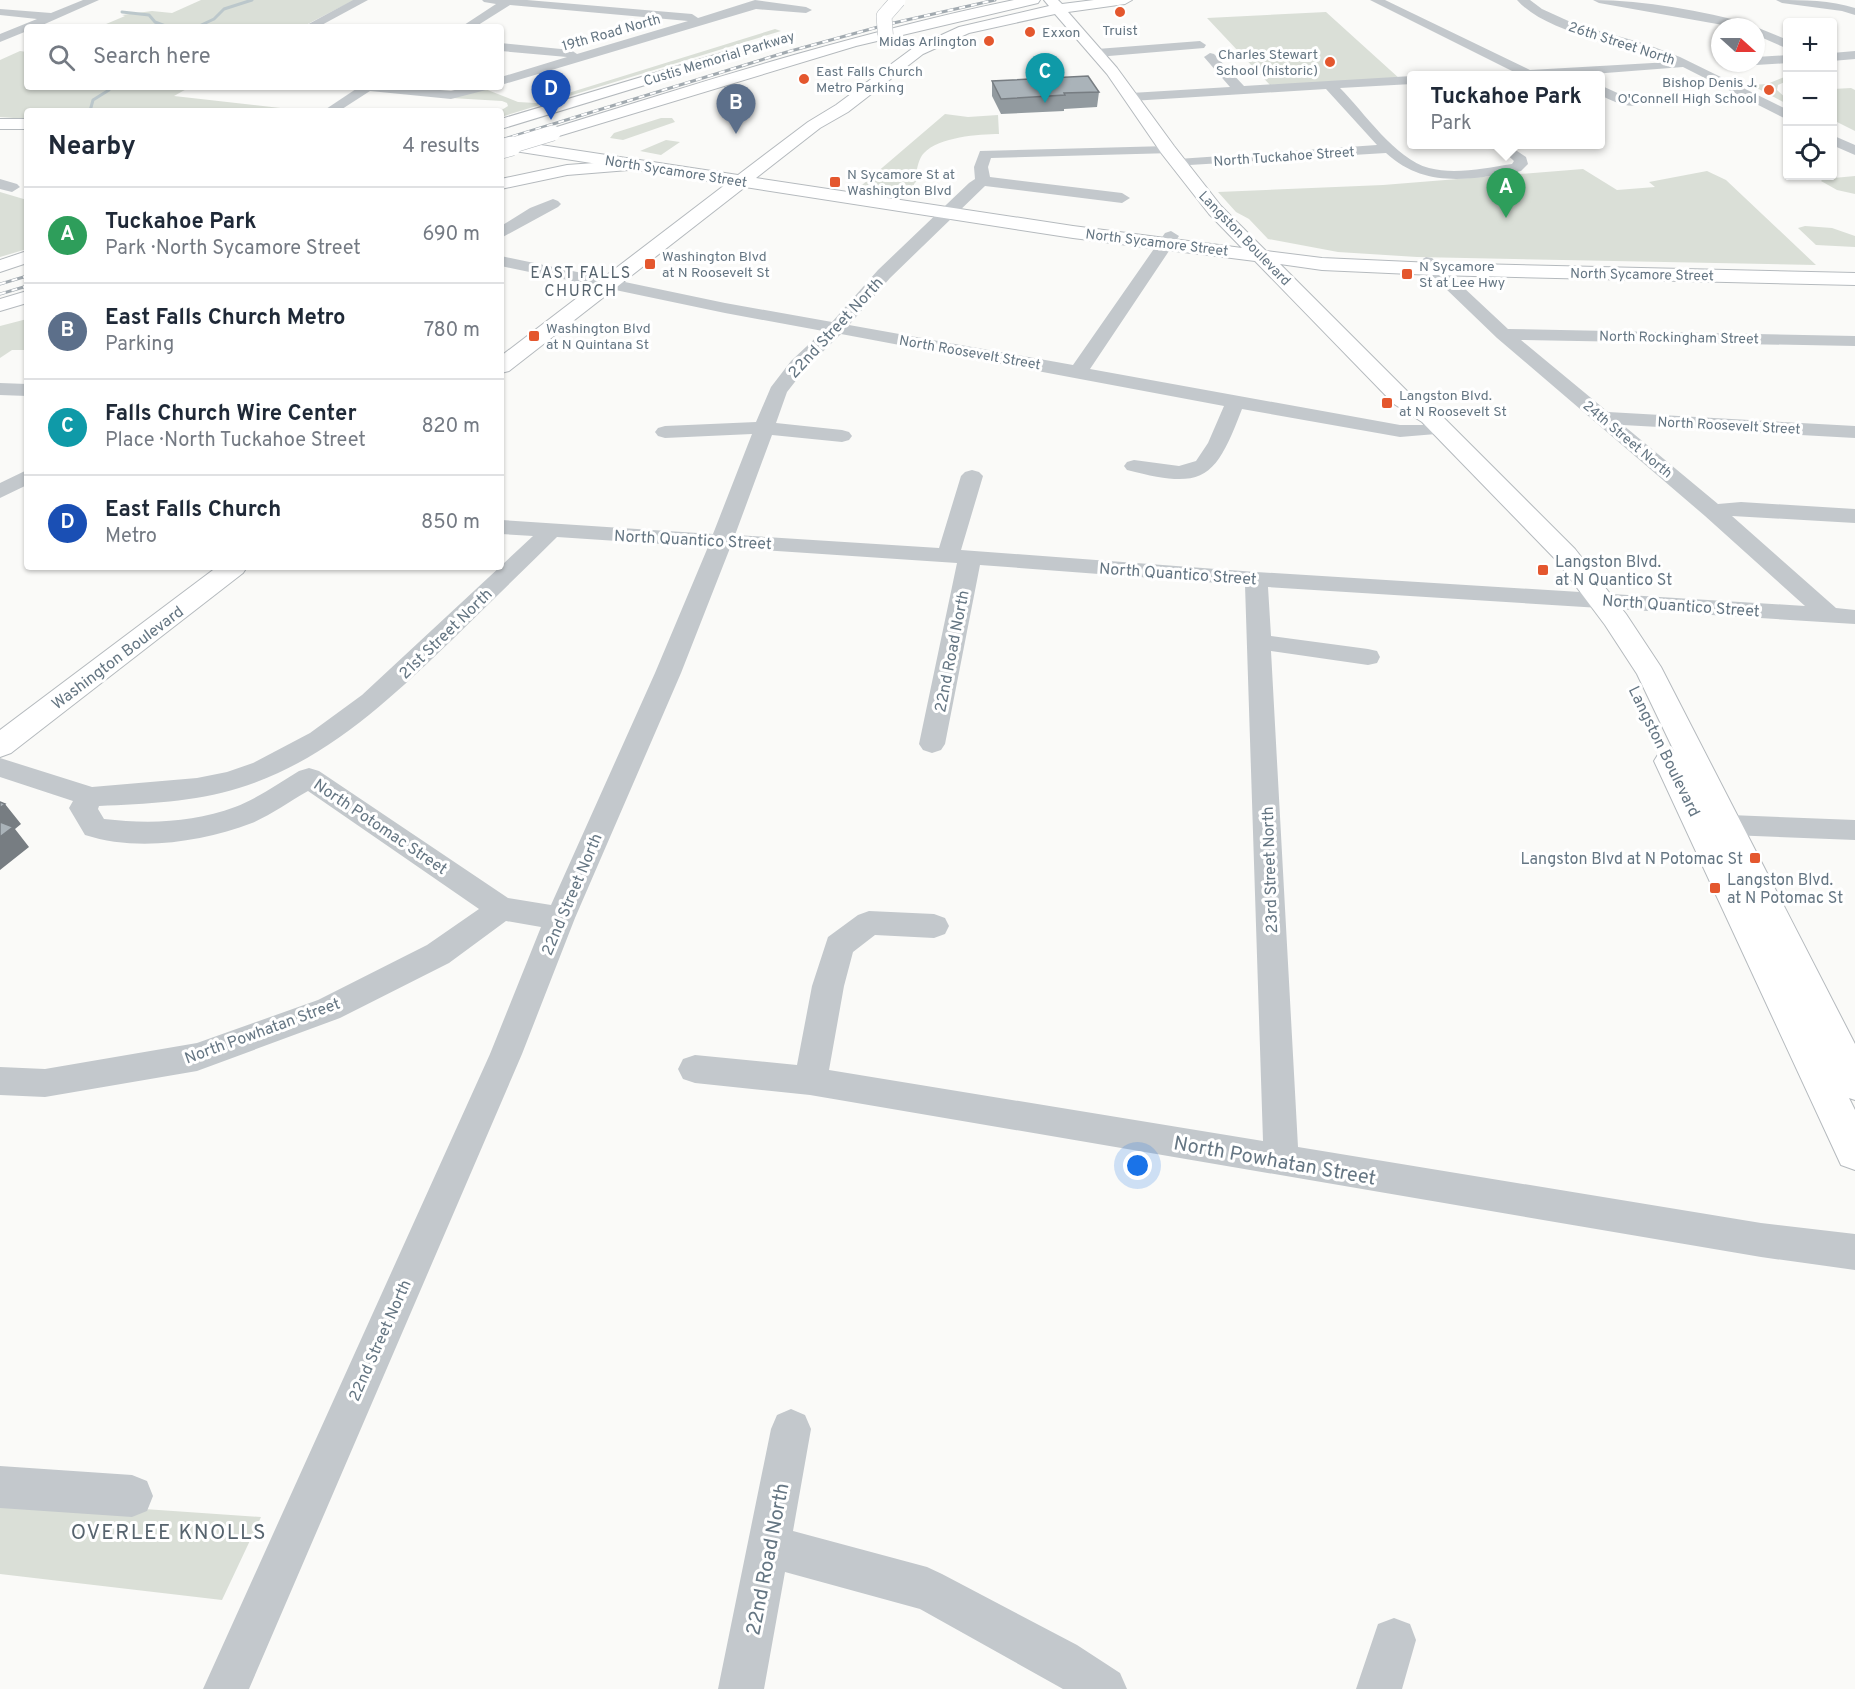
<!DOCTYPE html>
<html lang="en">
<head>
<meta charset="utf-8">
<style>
  body { margin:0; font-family:Overpass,sans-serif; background:#f6f6f7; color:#1f2937 }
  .controls { position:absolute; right:18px; top:18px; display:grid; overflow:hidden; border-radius:6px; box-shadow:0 2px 4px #0004 }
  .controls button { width:54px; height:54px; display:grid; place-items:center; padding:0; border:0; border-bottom:2px solid #e0e1e3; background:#fff; color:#1f2937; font:30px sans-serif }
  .compass { position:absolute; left:1711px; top:18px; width:54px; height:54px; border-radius:50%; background:#fff; box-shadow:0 2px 4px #0004; rotate:111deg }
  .you { position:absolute; left:1138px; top:1166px; width:21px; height:21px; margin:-15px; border:4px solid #fff; border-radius:50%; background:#1a73e8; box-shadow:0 0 0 9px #1a73e833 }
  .badge { display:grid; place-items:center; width:39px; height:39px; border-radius:50%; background:#111827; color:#fff; font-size:20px; font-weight:700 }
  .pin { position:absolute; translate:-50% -50px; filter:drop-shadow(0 2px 3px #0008) }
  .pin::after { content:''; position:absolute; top:32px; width:21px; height:18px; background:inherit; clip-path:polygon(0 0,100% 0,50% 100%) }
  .popup { position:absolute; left:1407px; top:71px; width:198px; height:78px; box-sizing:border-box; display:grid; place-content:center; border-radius:6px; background:#fff; filter:drop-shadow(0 2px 4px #0005); font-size:20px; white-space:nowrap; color:#747a83 }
  .popup b { font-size:22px; color:#1f2937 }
  .popup::after { content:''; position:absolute; left:50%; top:100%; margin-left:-12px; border:12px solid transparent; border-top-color:#fff }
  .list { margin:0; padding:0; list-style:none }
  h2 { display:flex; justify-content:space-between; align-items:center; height:78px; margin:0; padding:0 24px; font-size:26px }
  h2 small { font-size:20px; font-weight:400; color:#747a83 }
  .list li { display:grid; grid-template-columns:39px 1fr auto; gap:18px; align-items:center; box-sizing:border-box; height:96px; padding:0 24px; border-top:2px solid #e0e1e3 }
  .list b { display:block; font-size:22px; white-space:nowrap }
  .list p { margin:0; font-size:20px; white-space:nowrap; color:#747a83 }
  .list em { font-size:20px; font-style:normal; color:#747a83 }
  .icon { flex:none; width:33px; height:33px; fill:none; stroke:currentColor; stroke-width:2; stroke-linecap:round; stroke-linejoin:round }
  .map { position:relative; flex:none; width:1855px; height:1689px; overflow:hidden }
  .search { position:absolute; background:#fff; box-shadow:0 2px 4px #0004; left:24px; top:24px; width:480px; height:66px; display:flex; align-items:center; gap:15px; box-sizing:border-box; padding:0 21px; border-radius:6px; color:#747a83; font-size:22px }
  .panel { position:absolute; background:#fff; box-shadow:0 2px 4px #0004; left:24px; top:108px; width:480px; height:462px; border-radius:6px }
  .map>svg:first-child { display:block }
  .green { fill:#dadfd7 }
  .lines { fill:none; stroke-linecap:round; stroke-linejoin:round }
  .stream { stroke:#bbc7cb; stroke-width:3 }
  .major-casing { stroke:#b5babe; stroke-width:2 }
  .highway-casing { stroke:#b4b9bd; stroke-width:2 }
  .minor { fill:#c3c8cc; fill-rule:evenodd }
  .major { fill:#fff; fill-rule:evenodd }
  .highway { fill:#fff; fill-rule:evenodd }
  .rail-casing { stroke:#a2aab0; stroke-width:3 }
  .rail { stroke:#fff; stroke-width:2; stroke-dasharray:6; stroke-linecap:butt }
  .major-bridge-casing { stroke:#b5babe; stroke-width:16; stroke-linecap:butt }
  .highway-bridge-far1-casing { stroke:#b4b9bd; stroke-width:16; stroke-linecap:butt }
  .highway-bridge-casing { stroke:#b4b9bd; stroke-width:20; stroke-linecap:butt }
  .major-bridge { stroke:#fff; stroke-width:15 }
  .highway-bridge-far1 { stroke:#fff; stroke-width:15 }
  .highway-bridge { stroke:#fff; stroke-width:19 }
  .wall { fill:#929a9f }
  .shaded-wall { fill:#777d82 }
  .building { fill:#aab3b9; stroke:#777d82; stroke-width:1.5 }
  .poi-dot { fill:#e4572e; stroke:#fff; stroke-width:2 }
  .labels { text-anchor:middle; stroke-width:6; stroke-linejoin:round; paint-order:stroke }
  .far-poi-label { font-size:14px; fill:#657683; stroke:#fff; text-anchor:start }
  .far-street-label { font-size:14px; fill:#657683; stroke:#fff }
  .far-quarter-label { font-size:16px; letter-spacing:1.5px; fill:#57646e; stroke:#fff }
  .street-label { font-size:16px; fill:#657683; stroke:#fff }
  .poi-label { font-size:16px; fill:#657683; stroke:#fff; text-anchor:start }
  .near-street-label { font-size:20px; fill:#657683; stroke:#fff }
  .near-neighbourhood-label { font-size:21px; letter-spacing:1.5px; fill:#57646e; stroke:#fff }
</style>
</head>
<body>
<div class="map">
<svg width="1855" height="1689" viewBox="0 0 1855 1689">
  <rect width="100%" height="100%" fill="#fafaf8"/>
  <path class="green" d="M201,0H354L302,27H99L125,16L122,15L152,11L172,13Z
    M1326,12L1400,79L1270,85L1207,18Z
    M775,29L781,31L501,117L500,111L508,106L507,103L502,101L451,98L485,89L518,102L536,103Z
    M20,51L27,52V87H190L174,96L307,111H27V119L0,117V60Z
    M1787,76V81L1778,85L1777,90L1787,99V104L1751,85L1767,84Z
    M1851,88L1855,90V131L1833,120V89Z
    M945,114L968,117L998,115L999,134C979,134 939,137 924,153C919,158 917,168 916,175L921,176L914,184V193L862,185Z
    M661,118H672L675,122L623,140L610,138L614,133Z
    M666,140L680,142L661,155L640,151Z
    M1583,169L1617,190L1655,187L1649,182L1707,171L1726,180L1816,265L1417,257L1338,252L1268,239L1249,219L1236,212L1218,192L1383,185Z
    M1855,176V194L1837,190L1821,181L1823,179Z
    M0,192L27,200V249L0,257Z
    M1805,226L1832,228L1855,236V247L1816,245L1798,228Z
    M27,319V350H12L0,358V326Z
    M0,1499L261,1517L222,1600L0,1574Z"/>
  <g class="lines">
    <path class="stream" d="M122,12L149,15L155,22L168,27
      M197,27L214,19L224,9L252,0
      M90,111L93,100L109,90L107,87"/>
    <defs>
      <path id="major" d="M1044,0H1058L1062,4L1094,0H1132L1125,4L1068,12L1117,68L1174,146L1221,206L1266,251L1322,258L1433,263L1855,273V285L1433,275L1322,270L1280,264L1410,394L1438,412L1575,549L1626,614L1661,667L1855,1044V1100L1849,1098L1855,1110V1170L1841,1165L1654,761L1659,753L1674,751L1637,674L1605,625L1557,561L1422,422L1394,404L1255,261L1073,238L745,187L509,371L501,373V356L726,184L501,149V139L738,175L808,122L836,105L913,48L959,27L1049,6ZM1055,14L1107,74L1162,154L1209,214L1242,248L1073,226L756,178L820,128L848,112L923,54L969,33Z
        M0,119H27V129H0Z
        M217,567H247L243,573L11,753L0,757V730Z"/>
      <path id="highway" d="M1014,0H1040L1038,3L856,46L559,136L553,138L545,133L547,130C702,82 855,33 1014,0Z
        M735,49L740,50L742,53L740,56L501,129V119Z
        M635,160L641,161L644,165L641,169L567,175L501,189V179L567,165Z
        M27,251V263L0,272V260Z
        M27,291V303L0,311V299Z"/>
    </defs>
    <use href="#major" class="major-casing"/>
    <use href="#highway" class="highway-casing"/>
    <path class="minor" d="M83,0H99L38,27H27V31L0,42V34L37,19L0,15V9L51,13Z
      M353,0H368L318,27H303Z
      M482,0H527L692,14L698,18L755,0L806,7L812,10L806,13L756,9L501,85V77L567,57L501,51V43L571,50L577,54L688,21L510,5L475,27H461L496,4L484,2Z
      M1370,0H1385L1530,70L1670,62C1626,44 1548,35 1517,0H1530L1542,9L1575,24L1646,44L1680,57L1788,110V120L1683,67L1567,76H1488L1494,72L1512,71Z
      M1593,0C1646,0 1701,11 1752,24L1754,27H1734L1599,3Z
      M1776,0C1802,0 1830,0 1855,8V15L1842,11L1782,3Z
      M1756,27L1788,40V49L1756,35Z
      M1200,41L1206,45L1204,48L1097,57L1091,53L1097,49Z
      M1855,51V59L1832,61V53Z
      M1210,53L1214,54L1244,86L1412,76V84L1340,88C1364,112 1395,159 1429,168C1455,175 1486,168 1512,164L1514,161L1501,149L1508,145L1526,157L1528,164L1521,171L1516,172C1468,180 1424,188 1386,153L1173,166L1171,163L1178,159L1377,145L1326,89L1131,101L1124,97L1131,93L1230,87L1204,57Z
      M1788,55V63L1756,65L1751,63H1756V57Z
      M1600,85L1624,96L1638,97L1645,101C1633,112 1613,101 1600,95Z
      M359,87H409L451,91L466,87H488L486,90L451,99L370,91L339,111H323Z
      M1832,135L1855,145V155L1832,145Z
      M1168,146L1175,150L1173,153L991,158L988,167L990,177L1122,193L1130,198L1122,203L985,186L890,278L849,325L1073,365L1165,233L1171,231L1179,236L1090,369L1400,425H1448L1451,429L1448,433L1400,437L1242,409C1215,480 1204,490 1127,470L1124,466L1127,462L1134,460L1179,466L1196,461L1208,443L1224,406L841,334L805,369L787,392L776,423L842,430L849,432L852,436L849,440L842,442L772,435L735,535L939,548L961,476L965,472L972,470L979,472L983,476L961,550L1256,572L1805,606L1705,516L1497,338L1418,262L1426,257L1432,258L1508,329L1855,336V346L1521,340L1608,412L1855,426V438L1623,425L1718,504L1741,502L1855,509V523L1732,516L1836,608L1855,610V624L1268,587L1271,636L1368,649L1377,651L1380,657L1377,663L1368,665L1271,651L1298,1147L1761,1223L1855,1234V1270L1761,1257L810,1095L695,1083L683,1079L678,1069L683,1059L695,1055L797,1065L812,986L828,937L858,915L869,911L934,914L945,918L949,926L945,934L934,938L875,935L853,952L844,986L829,1070L1263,1141L1245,585L980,565L945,744L941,750L932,753L923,750L919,744L957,563L730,548L681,673L575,918L522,1054L249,1689H203L490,1054L541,927L506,921L449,963L340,1018L197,1071L45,1097L0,1095V1067L45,1069L197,1043L318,1000L427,945L479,909L308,791C290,801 271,815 252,823C201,842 138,852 85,835L69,808L73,801L0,777V758L92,787L197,778L227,772L253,763L310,733L362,695L533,536L501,534V520L713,534L752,434L665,438L658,436L655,432L658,428L665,426L756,422L771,387L791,361L823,331L725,313L501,266V256L725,303L832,322L878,270L969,183L975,179L974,167L980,151ZM557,537L708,547L655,673L551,905L508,898L319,771L309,768L299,771C279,783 257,799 235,807C192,823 148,824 104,819L98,809L99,806C146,804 194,802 239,788C326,761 389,700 453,639C487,605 523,571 557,537Z
      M0,179L17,184L20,187L12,192L0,189Z
      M553,199L558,201L561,204L558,207L501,238V226L530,208Z
      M0,383L27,384V396L0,395Z
      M27,470V485L0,498V483Z
      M1705,814L1855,820V840L1705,834L1695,831L1691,824L1695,817Z
      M791,1409L805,1415L811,1429L793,1531L927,1567L942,1574L1077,1645L1120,1673L1127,1689H1063L920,1609L785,1572L764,1689H718L771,1429L777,1415Z
      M0,1466L132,1475L147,1481L153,1496L147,1511L132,1517L0,1508Z
      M1394,1618L1410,1624L1416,1640L1402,1689H1356L1378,1624Z"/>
    <use href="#major" class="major"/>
    <use href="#highway" class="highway"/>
    <defs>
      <path id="rail" d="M889,24L995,0
        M501,140L787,52L878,27
        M0,284L27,276
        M0,294L27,286"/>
    </defs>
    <use href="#rail" class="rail-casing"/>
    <use href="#rail" class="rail"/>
    <defs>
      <path id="major-bridge" d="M886,42L884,16L898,0"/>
      <path id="highway-bridge-far1" d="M507,147L553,133"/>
      <path id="highway-bridge" d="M501,149L512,146"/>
    </defs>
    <use href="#major-bridge" class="major-bridge-casing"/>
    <use href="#highway-bridge-far1" class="highway-bridge-far1-casing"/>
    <use href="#highway-bridge" class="highway-bridge-casing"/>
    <use href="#major-bridge" class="major-bridge"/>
    <use href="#highway-bridge-far1" class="highway-bridge-far1"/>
    <use href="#highway-bridge" class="highway-bridge"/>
  </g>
  <path class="wall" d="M992,81L1099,92L1097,107L1064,109V111L1001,114L992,96Z"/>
  <path class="shaded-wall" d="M5,804L21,824L15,829L29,847L0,870V808Z"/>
  <path class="building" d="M1088,76L1099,92L1064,93L1065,95L1001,99L992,81Z
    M0,802L5,804L0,808Z
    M0,822L13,827L0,837Z"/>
  <g class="poi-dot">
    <circle cx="1120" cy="12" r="6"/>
    <circle cx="1030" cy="32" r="6"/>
    <circle cx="989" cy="41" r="6"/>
    <circle cx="1330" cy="62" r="6"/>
    <circle cx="804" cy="79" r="6"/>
    <circle cx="1769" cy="90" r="6"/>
    <rect x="829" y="176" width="12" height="12" rx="3"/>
    <rect x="644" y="258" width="12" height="12" rx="3"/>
    <rect x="1401" y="268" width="12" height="12" rx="3"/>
    <rect x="528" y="330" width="12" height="12" rx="3"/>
    <rect x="1381" y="397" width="12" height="12" rx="3"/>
    <rect x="1537" y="564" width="12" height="12" rx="3"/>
    <rect x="1749" y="852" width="12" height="12" rx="3"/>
    <rect x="1709" y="882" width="12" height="12" rx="3"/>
  </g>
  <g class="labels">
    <g class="far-poi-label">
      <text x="1120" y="35" text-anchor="middle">Truist</text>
      <text x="1042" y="37">Exxon</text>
      <text x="977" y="46" text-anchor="end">Midas Arlington</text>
      <text x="1318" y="59" text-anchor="end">Charles Stewart<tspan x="1318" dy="16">School (historic)</tspan></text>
      <text x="816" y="76">East Falls Church<tspan x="816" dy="16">Metro Parking</tspan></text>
      <text x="1757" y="87" text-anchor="end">Bishop Denis J.<tspan x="1757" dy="16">O'Connell High School</tspan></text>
      <text x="847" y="179">N Sycamore St at<tspan x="847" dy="16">Washington Blvd</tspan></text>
      <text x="662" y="261">Washington Blvd<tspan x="662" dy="16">at N Roosevelt St</tspan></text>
      <text x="1419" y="271">N Sycamore<tspan x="1419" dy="16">St at Lee Hwy</tspan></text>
      <text x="546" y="333">Washington Blvd<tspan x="546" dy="16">at N Quintana St</tspan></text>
      <text x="1399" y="400">Langston Blvd.<tspan x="1399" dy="16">at N Roosevelt St</tspan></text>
    </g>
    <g class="far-street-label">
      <text transform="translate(611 32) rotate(-16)" y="5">19th Road North</text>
      <text transform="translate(1622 43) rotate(18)" y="5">26th Street North</text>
      <text transform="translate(719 58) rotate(-17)" y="5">Custis Memorial Parkway</text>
      <text transform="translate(1284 156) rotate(-4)" y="5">North Tuckahoe Street</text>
      <text transform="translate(676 171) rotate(9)" y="5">North Sycamore Street</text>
      <text transform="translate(1245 238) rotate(46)" y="5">Langston Boulevard</text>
      <text transform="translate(1157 242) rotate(7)" y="5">North Sycamore Street</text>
      <text transform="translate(1642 274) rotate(1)" y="5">North Sycamore Street</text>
      <text transform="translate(1679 337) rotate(1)" y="5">North Rockingham Street</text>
      <text transform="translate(970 352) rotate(10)" y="5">North Roosevelt Street</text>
      <text transform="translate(1729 425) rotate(3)" y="5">North Roosevelt Street</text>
      <text transform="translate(1628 439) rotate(40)" y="5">24th Street North</text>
    </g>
    <g class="far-quarter-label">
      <text x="581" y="278">EAST FALLS<tspan x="581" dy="18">CHURCH</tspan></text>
    </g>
    <g class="street-label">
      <text transform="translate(835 327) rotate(-47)" y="6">22nd Street North</text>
      <text transform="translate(693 539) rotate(3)" y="6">North Quantico Street</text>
      <text transform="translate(1178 573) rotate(4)" y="6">North Quantico Street</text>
      <text transform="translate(1681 605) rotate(4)" y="6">North Quantico Street</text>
      <text transform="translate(445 633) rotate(-44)" y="6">21st Street North</text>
      <text transform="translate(951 651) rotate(-79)" y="6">22nd Road North</text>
      <text transform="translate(117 657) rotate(-37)" y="6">Washington Boulevard</text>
      <text transform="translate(1665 751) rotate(64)" y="6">Langston Boulevard</text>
      <text transform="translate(381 826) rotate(34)" y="6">North Potomac Street</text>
      <text transform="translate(1269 870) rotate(-92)" y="6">23rd Street North</text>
      <text transform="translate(571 894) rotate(-67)" y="6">22nd Street North</text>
      <text transform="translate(262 1030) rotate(-20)" y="6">North Powhatan Street</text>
      <text transform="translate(379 1340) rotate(-66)" y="6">22nd Street North</text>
    </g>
    <g class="poi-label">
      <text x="1555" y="567">Langston Blvd.<tspan x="1555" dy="18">at N Quantico St</tspan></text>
      <text x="1743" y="864" text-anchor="end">Langston Blvd at N Potomac St</text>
      <text x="1727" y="885">Langston Blvd.<tspan x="1727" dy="18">at N Potomac St</tspan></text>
    </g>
    <g class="near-street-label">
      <text transform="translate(1275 1160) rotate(10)" y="7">North Powhatan Street</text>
      <text transform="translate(767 1559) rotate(-79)" y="7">22nd Road North</text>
    </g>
    <g class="near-neighbourhood-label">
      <text x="169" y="1539">OVERLEE KNOLLS</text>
    </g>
  </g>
</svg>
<div class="controls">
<button>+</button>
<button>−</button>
<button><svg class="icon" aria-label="locate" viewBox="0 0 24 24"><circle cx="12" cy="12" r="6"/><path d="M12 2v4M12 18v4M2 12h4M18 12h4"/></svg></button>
</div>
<svg class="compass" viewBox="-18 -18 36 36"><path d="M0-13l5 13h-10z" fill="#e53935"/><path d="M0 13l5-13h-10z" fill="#747a83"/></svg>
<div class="you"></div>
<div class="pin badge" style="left:1506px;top:218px;background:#2e9e5b">A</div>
<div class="popup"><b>Tuckahoe Park</b>Park</div>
<div class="pin badge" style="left:736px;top:134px;background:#5c6f8a">B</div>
<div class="pin badge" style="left:1045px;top:103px;background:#0f9aa8">C</div>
<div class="pin badge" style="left:551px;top:120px;background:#1a4fb4">D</div>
<div class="search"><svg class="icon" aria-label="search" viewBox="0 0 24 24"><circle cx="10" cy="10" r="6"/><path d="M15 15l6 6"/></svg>Search here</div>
<section class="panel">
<h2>Nearby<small>4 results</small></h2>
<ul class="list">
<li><span class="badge" style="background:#2e9e5b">A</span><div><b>Tuckahoe Park</b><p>Park · North Sycamore Street</p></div><em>690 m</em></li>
<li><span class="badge" style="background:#5c6f8a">B</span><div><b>East Falls Church Metro</b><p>Parking</p></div><em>780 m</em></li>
<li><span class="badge" style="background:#0f9aa8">C</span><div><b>Falls Church Wire Center</b><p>Place · North Tuckahoe Street</p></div><em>820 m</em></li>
<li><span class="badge" style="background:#1a4fb4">D</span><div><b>East Falls Church</b><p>Metro</p></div><em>850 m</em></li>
</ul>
</section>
</div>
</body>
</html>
